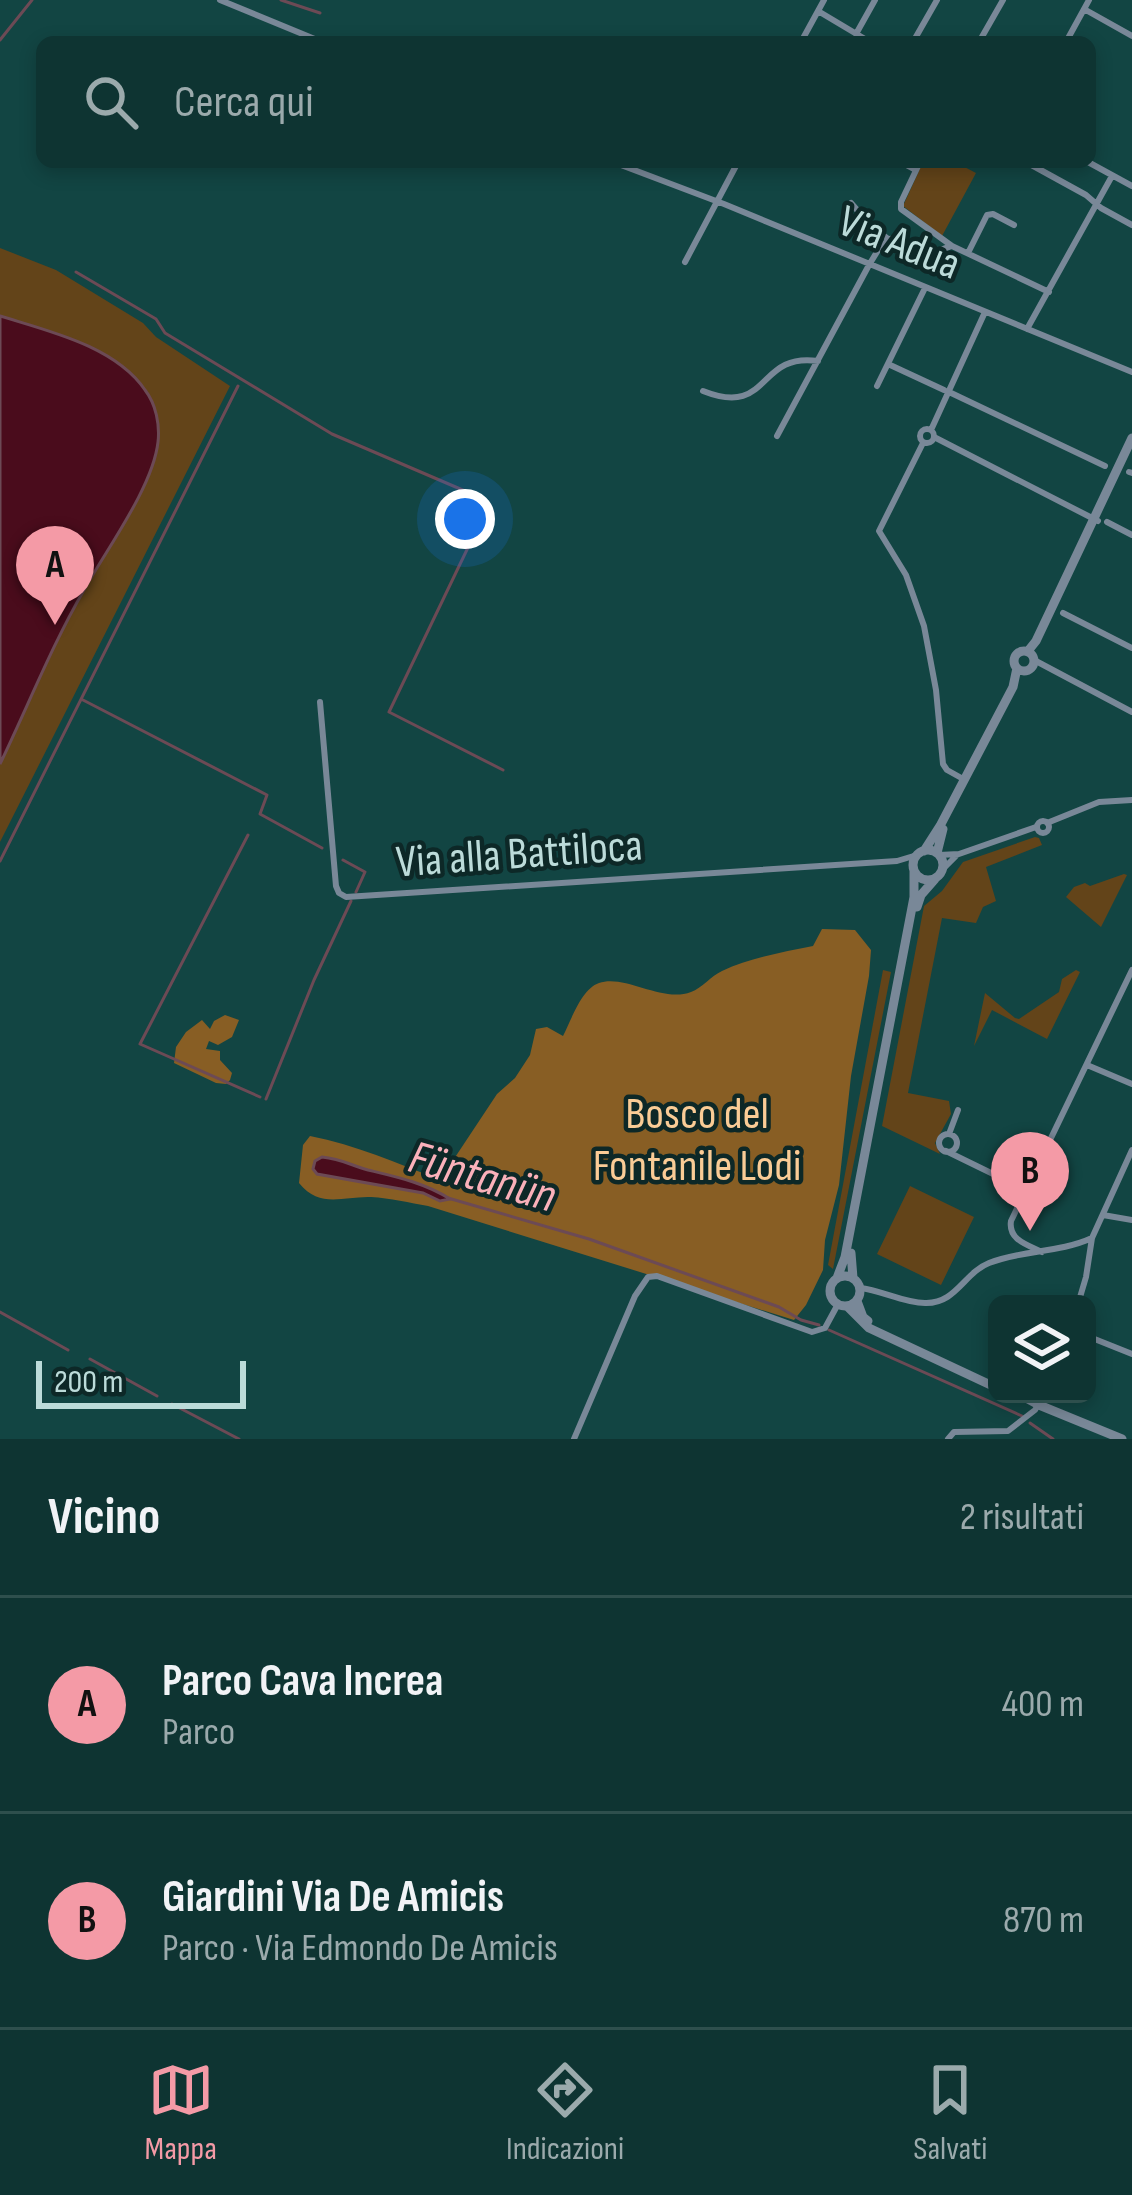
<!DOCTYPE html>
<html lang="it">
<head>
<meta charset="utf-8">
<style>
  body { margin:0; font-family:"Sofia Sans Condensed",sans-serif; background:#1c3f3e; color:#f1f3f6 }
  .controls { position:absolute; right:36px; bottom:36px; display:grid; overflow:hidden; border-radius:18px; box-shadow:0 6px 18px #0003 }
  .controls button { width:108px; height:108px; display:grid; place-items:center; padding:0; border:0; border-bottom:3px solid #2e4f4d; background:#0e3432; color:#f1f3f6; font:60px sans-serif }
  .scale { position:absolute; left:36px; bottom:30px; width:210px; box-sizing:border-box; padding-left:12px; border:6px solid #bcdbd9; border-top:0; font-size:33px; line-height:42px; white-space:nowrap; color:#bcdbd9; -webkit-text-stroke:9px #0d2827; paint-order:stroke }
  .you { position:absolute; left:465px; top:519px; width:42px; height:42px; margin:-30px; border:9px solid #fff; border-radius:50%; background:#1a73e8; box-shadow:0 0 0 18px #1a73e833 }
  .badge { display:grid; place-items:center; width:78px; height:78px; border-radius:50%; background:#f49aa6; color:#111; font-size:39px; font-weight:700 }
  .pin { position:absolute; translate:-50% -99px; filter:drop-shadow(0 3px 6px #0008) }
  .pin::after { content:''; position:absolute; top:63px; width:42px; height:36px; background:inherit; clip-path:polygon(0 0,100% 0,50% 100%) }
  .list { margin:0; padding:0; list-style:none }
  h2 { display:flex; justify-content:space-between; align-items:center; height:156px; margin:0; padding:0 48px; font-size:51px }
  h2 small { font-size:39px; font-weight:400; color:#9baaac }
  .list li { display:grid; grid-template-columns:78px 1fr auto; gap:36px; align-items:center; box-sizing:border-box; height:216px; padding:0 48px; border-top:3px solid #2e4f4d }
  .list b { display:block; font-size:45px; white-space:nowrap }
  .list p { margin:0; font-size:39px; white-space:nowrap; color:#9baaac }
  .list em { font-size:39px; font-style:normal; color:#9baaac }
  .icon { flex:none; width:66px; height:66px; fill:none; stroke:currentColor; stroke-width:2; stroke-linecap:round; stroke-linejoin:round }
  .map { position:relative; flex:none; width:1132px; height:1439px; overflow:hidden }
  .search { position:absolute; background:#0e3432; box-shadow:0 6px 18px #0003; left:36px; right:36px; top:36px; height:132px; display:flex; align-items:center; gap:30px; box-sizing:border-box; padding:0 42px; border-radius:18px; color:#9baaac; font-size:45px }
  .sheet { height:588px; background:#0e3432 }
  nav { display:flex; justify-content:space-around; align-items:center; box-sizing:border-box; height:168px; border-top:3px solid #2e4f4d; background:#0e3432; font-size:33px; color:#9baaac }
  nav a { display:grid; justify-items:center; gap:6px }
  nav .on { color:#f49aa6 }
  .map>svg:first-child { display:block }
  .green { fill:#634419 }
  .forest { fill:#885e24 }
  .water { fill:#4a0c1c; stroke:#6c4a55; stroke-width:3 }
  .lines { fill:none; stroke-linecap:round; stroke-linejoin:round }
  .stream { stroke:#6c4a55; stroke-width:3 }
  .minor { stroke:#798898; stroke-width:6 }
  .tertiary { stroke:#798898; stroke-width:9 }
  .labels { text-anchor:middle; stroke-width:9; stroke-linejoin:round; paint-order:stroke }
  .street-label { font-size:45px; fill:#bcdbd9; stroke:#0d2827 }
  .park-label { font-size:45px; fill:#facc96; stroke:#0d2827 }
  .water-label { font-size:48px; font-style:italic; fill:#fab1ba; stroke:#0d2827 }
</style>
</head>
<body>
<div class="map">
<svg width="1132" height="1439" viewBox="0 0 1132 1439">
  <rect width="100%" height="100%" fill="#124543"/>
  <path class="green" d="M923,162H955L976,173L942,236L903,206Z
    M0,248L56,270L143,323L156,337L230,386L0,842Z
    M1035,837L1039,838L1042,845L986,867L996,901L983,907L976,923L942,918L908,1093L949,1101L951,1114L935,1143L940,1154L882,1126L924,906L942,891L963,862Z
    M1124,874L1127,875L1101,927L1066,897L1074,887L1085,883L1090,886Z
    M883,970L891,972L833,1269L828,1265Z
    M1076,970L1080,972L1047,1039L992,1010L974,1046L985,993L1015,1018L1019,1019L1059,992L1062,979Z
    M910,1186L974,1217L941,1285L877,1254Z"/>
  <path class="forest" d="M822,929L855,930L871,950L869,976L851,1076L839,1185L825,1240L823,1270L806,1305L794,1320L428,1206C410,1203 390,1198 371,1197C343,1196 320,1209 299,1183L303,1145L310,1136C356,1145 397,1163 440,1180L497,1094L515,1078L530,1055L536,1029L547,1027L563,1036C571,1021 581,989 599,983C625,974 662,1003 691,992C702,988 711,976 722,971C750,958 783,952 813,946Z
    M225,1015L239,1020L232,1037L218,1045L209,1041L206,1049L220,1051V1060L232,1073L230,1080L226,1084L216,1083L174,1063L176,1047L186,1032L202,1020L210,1029L214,1021Z"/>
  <path class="water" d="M0,316C48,331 115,346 145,390C156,404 160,425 158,442C153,487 106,550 84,590C52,645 28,706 0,764Z
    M322,1157C342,1159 350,1165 368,1170C397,1177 425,1183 450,1199L440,1201L423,1193L317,1174L313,1169L315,1161Z"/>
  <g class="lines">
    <path class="stream" d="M281,0L320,13
      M0,40L32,0
      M76,272L156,319L165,333L332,434L479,497L486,510L389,712L503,770
      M83,700L267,795L260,814L322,848
      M248,835L140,1044L260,1097
      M343,860L365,872L356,892
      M0,861L238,386
      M266,1099L314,980L351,901
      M448,1198L589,1239L779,1307L801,1320L819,1325
      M0,1312L68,1350
      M829,1330L1022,1416
      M90,1359L157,1396
      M172,1404L239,1439
      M1030,1423L1053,1439"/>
    <path class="minor" d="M220,0L322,42
      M1084,9L1132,36
      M818,11L870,42
      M856,34L875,0
      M801,42L824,0
      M913,42L937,0
      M979,42L1003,0
      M1066,42L1089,0
      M613,162L724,204L1132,372
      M901,162L916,170
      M920,162L901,202V209L952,246
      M1026,162L1086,195L1101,208L1132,225
      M1088,162L1132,186
      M851,203C866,221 898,254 924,255C933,255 943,248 952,246L1049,292
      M968,253L987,215L993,214L1014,225
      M685,262L738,162
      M1027,329L1112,176
      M888,364L944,390
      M877,386L925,288
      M703,391C771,418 756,352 818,361
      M949,392L1105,466
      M920 436a7 7 0 1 1 14 0a7 7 0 1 1-14 0Z
      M931,430L985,312
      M777,436L869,265L880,247L890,239
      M934,437L1098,521
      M923,443L879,531L906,575L924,626L936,690L943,764L947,770L965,780
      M1129,472L1132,473
      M1107,522L1132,535
      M1063,613L1132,648
      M1034,660L1132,712
      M320,702L336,886L339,893L346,897L897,861L917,855
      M1037 827a6 6 0 1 1 12 0a6 6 0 1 1-12 0Z
      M1047,823L1099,802L1132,800
      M939,855L959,854L1036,827
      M943,869L956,856
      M1087,1065L1132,1084
      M949,1134L958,1110
      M939 1143a9 9 0 1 1 18 0a9 9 0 1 1-18 0Z
      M946,1151L1026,1190
      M1103,1215L1132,1220
      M1042,1252C1028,1245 1008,1240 1011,1221L1132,970
      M860,1288C881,1290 903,1303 925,1303C956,1304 964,1273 989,1263C1021,1250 1059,1253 1092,1238
      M1078,1304L1086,1277L1092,1238L1132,1150
      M1087,1336L1132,1354
      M574,1439L635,1296L648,1277L657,1276L812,1332L825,1328L838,1304
      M948,1439L954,1432L1008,1431L1035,1410L1045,1394"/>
    <path class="tertiary" d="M1014 661a10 10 0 1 1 20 0a10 10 0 1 1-20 0Z
      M1028,651L1036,641L1132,438
      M913 865a15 15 0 1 1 30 0a15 15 0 1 1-30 0Z
      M924,851L940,826L1013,687L1017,668
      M937,853L943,829
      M917,907L921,895L935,879
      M851,1253L853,1278
      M830 1291a15 15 0 1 1 30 0a15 15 0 1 1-30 0Z
      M837,1278L845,1257L914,897V871
      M857,1301L863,1317L868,1321
      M847,1306L869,1328L997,1388
      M1019,1394L1039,1405L1122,1439"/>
  </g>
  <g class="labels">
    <g class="street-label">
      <text transform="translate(900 241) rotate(22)" y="16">Via Adua</text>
      <text transform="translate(519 852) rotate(-4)" y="16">Via alla Battiloca</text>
    </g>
    <g class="park-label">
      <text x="697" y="1128">Bosco del<tspan x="697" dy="52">Fontanile Lodi</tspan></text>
    </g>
    <g class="water-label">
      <text transform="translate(483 1175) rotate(16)" y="17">Füntanün</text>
    </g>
  </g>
</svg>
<div class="controls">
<button><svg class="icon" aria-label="layers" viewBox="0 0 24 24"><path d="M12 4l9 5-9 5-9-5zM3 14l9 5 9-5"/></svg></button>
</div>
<div class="scale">200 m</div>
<div class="you"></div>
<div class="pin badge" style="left:55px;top:625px">A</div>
<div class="pin badge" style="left:1030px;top:1231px">B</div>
<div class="search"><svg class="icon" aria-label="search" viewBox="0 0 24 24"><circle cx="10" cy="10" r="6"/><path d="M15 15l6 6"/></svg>Cerca qui</div>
</div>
<section class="sheet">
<h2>Vicino<small>2 risultati</small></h2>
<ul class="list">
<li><span class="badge">A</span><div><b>Parco Cava Increa</b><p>Parco</p></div><em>400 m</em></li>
<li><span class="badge">B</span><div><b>Giardini Via De Amicis</b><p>Parco · Via Edmondo De Amicis</p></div><em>870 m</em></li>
</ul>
</section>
<nav>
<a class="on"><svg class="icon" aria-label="map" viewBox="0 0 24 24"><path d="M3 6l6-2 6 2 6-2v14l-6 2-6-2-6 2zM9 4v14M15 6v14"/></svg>Mappa</a>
<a><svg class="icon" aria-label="directions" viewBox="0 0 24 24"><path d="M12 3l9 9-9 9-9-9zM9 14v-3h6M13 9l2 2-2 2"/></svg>Indicazioni</a>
<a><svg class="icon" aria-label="saved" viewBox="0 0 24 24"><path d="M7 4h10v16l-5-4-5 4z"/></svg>Salvati</a>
</nav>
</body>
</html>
